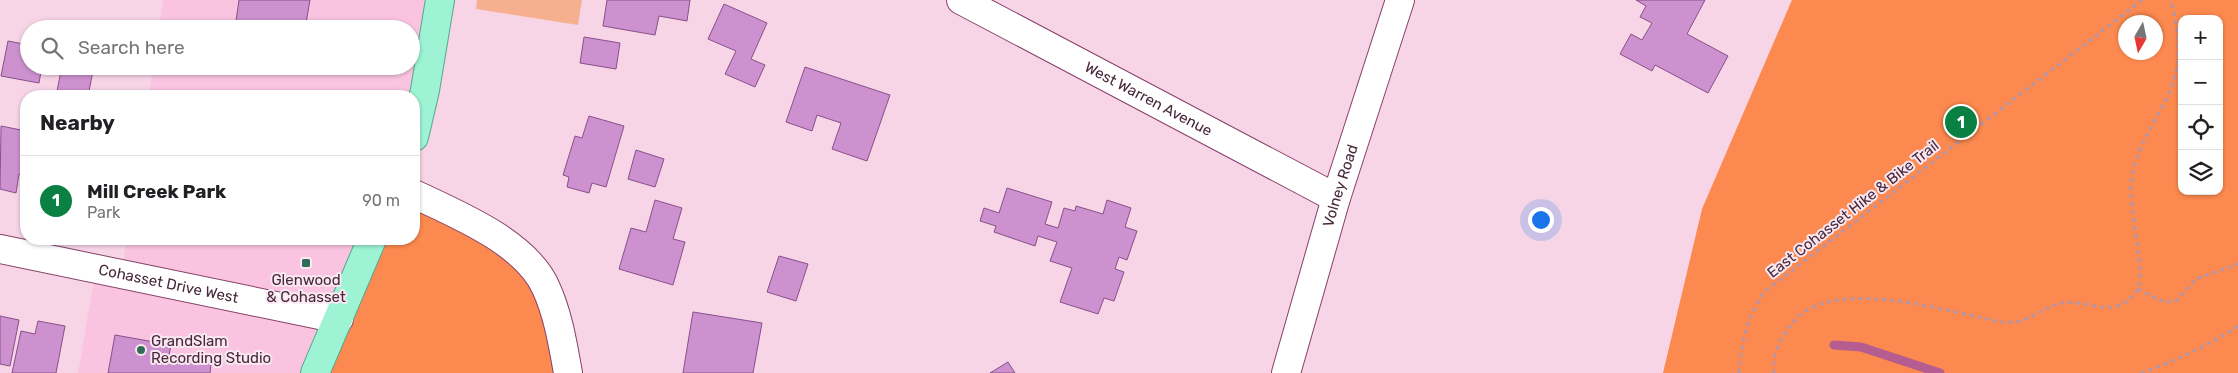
<!DOCTYPE html>
<html lang="en">
<head>
<meta charset="utf-8">
<style>
  body { margin:0; font-family:Rubik,sans-serif; background:#f6f6f6; color:#202124 }
  .controls { position:absolute; right:15px; top:15px; display:grid; overflow:hidden; border-radius:10px; box-shadow:0 1px 4px #0004 }
  .controls button { width:45px; height:45px; display:grid; place-items:center; padding:0; border:0; border-bottom:1px solid #e0e0e0; background:#fff; color:#202124; font:25px sans-serif }
  .compass { position:absolute; left:2118px; top:15px; width:45px; height:45px; border-radius:50%; background:#fff; box-shadow:0 1px 4px #0004; rotate:189deg }
  .you { position:absolute; left:1540px; top:219px; width:18px; height:18px; margin:-12px; border:4px solid #fff; border-radius:50%; background:#1a73e8; box-shadow:0 0 0 8px #1a73e833 }
  .badge { display:grid; place-items:center; width:32px; height:32px; border-radius:50%; background:#0b8043; color:#fff; font-size:16px; font-weight:700 }
  .pin { position:absolute; translate:-50% -50%; border:2px solid #fff; box-shadow:0 1px 5px #0006 }
  .list { margin:0; padding:0; list-style:none }
  h2 { display:flex; justify-content:space-between; align-items:center; height:65px; margin:0; padding:0 20px; font-size:21px }
  h2 small { font-size:16px; font-weight:400; color:#757577 }
  .list li { display:grid; grid-template-columns:32px 1fr auto; gap:15px; align-items:center; box-sizing:border-box; height:90px; padding:0 20px; border-top:1px solid #e0e0e0 }
  .list b { display:block; font-size:19px; white-space:nowrap }
  .list p { margin:0; font-size:16px; white-space:nowrap; color:#757577 }
  .list em { font-size:16px; font-style:normal; color:#757577 }
  .icon { flex:none; width:28px; height:28px; fill:none; stroke:currentColor; stroke-width:2; stroke-linecap:round; stroke-linejoin:round }
  .map { position:relative; flex:none; width:2238px; height:373px; overflow:hidden }
  .search { position:absolute; background:#fff; box-shadow:0 1px 4px #0004; left:20px; top:20px; width:400px; height:55px; display:flex; align-items:center; gap:12px; box-sizing:border-box; padding:0 18px; border-radius:28px; color:#757577; font-size:19px }
  .panel { position:absolute; background:#fff; box-shadow:0 1px 4px #0004; left:20px; top:90px; width:400px; height:155px; border-radius:20px }
  .map>svg:first-child { display:block }
  .built { fill:#fac4e0 }
  .green { fill:#f6b090 }
  .forest { fill:#fc894f; fill-rule:evenodd }
  .lines { fill:none; stroke-linecap:round; stroke-linejoin:round }
  .stream { stroke:#b55c91; stroke-width:9 }
  .building { fill:#cd91cf; stroke:#875089 }
  .minor-casing { stroke:#87416a; stroke-width:30 }
  .major-casing { stroke:#54a78b; stroke-width:30 }
  .path { stroke:#b695a7; stroke-width:3; stroke-dasharray:4 4; stroke-linecap:butt }
  .minor { stroke:#fff; stroke-width:28 }
  .major { stroke:#9df3d4; stroke-width:28 }
  .poi-dot { fill:#326c56; stroke:#f9e8f1; stroke-width:2 }
  .labels { text-anchor:middle; stroke-width:4; stroke-linejoin:round; paint-order:stroke }
  .street-label { font-size:15px; fill:#48283a; stroke:#f9e8f1 }
  .poi-label { font-size:15px; fill:#48283a; stroke:#f9e8f1 }
</style>
</head>
<body>
<div class="map">
<svg width="2238" height="373" viewBox="0 0 2238 373">
  <rect width="100%" height="100%" fill="#f7d5e7"/>
  <path class="built" d="M163,0H440L414,96H149L153,66H411V29H159Z
    M127,239H372L315,373H78L96,268L121,273Z"/>
  <path class="green" d="M477,0H582L578,25L476,9Z"/>
  <path class="forest" d="M1792,0H2238V373H1663L1702,209ZM2182,19H2219V191H2182ZM2126,22H2156V52H2126Z
    M414,194L533,267L568,373H315L372,239H414Z"/>
  <g class="lines">
    <path class="stream" d="M1834,345L1861,347L1940,373"/>
  </g>
  <path class="building" d="M239,0H310L305,29H280L236,21Z
    M607,0H690L687,21L659,16L655,35L603,26Z
    M1636,0H1705L1687,34L1728,56L1708,93L1655,65L1652,71L1620,54L1631,34L1642,40L1652,23L1640,17L1646,6Z
    M724,4L767,23L751,59L765,65L755,87L725,74L736,51L708,39Z
    M584,37L620,43L616,69L580,63Z
    M8,41L29,45V66H42L39,83L1,76Z
    M62,66H94L88,96H56Z
    M805,67L890,95L867,161L832,149L841,123L817,115L812,131L786,122Z
    M589,116L624,126L606,187L592,183L589,193L567,187L569,177L563,175L575,136L582,138Z
    M23,120L26,121V175L19,174L16,193L0,189L1,126L21,130Z
    M636,150L664,159L655,187L628,179Z
    M1007,188L1052,202L1045,224L1058,228L1064,208L1075,211L1076,206L1103,214L1107,200L1131,208L1125,227L1137,231L1127,260L1119,257L1115,269L1124,272L1114,301L1104,298L1098,314L1060,302L1072,268L1050,261L1057,242L1038,236L1035,246L994,232L996,226L980,221L984,208L999,213Z
    M655,200L682,208L673,239L685,242L673,285L619,269L631,228L646,232Z
    M779,256L808,264L796,301L767,292Z
    M693,312L762,323L753,373H683Z
    M0,316L19,320L10,366L0,364Z
    M38,321L65,326L56,373H12L21,331L35,334Z
    M115,335L171,345L169,355L211,363L210,373H108Z
    M1008,362L1015,373H990Z"/>
  <g class="lines">
    <defs>
      <g id="minor">
        <path id="s1" d="M961,0L1336,198"/>
        <path d="M414,194C456,214 526,242 546,288C558,314 563,345 568,373"/>
        <path id="s2" d="M0,249L339,319"/>
        <path id="s3" d="M1286,373L1336,198L1400,0"/>
      </g>
      <path id="major" d="M414,137L425,90L440,0
        M315,373L372,239"/>
    </defs>
    <use href="#minor" class="minor-casing"/>
    <use href="#major" class="major-casing"/>
    <path class="path" d="M2138,289L2157,299L2167,302L2177,300L2196,279L2238,264
      M1739,373C1741,341 1747,321 1763,293L2142,0
      M1774,373C1771,360 1778,344 1785,333C1791,324 1798,315 1809,309C1857,283 1950,312 2001,322C2006,322 2012,323 2016,322C2032,319 2046,306 2062,303C2090,299 2113,321 2136,292C2148,277 2128,207 2131,183C2136,146 2158,119 2172,86C2183,58 2178,28 2171,0
      M2141,373C2175,361 2207,346 2238,326"/>
    <use href="#minor" class="minor"/>
    <use href="#major" class="major"/>
  </g>
  <g class="poi-dot">
    <rect x="301" y="258" width="10" height="10" rx="2.5"/>
    <circle cx="141" cy="350" r="5"/>
  </g>
  <g class="labels">
    <g class="street-label">
      <text dy="5" stroke="none"><textPath href="#s1" startOffset="212">West Warren Avenue</textPath></text>
      <text dy="5" stroke="none"><textPath href="#s3" startOffset="195">Volney Road</textPath></text>
      <text transform="translate(1853 209) rotate(-38)" y="5">East Cohasset Hike &amp; Bike Trail</text>
      <text dy="5" stroke="none"><textPath href="#s2" startOffset="172">Cohasset Drive West</textPath></text>
    </g>
    <g class="poi-label">
      <text x="306" y="285">Glenwood<tspan x="306" dy="17">&amp; Cohasset</tspan></text>
      <text x="151" y="346" text-anchor="start">GrandSlam<tspan x="151" dy="17">Recording Studio</tspan></text>
    </g>
  </g>
</svg>
<div class="controls">
<button>+</button>
<button>−</button>
<button><svg class="icon" aria-label="locate" viewBox="0 0 24 24"><circle cx="12" cy="12" r="6"/><path d="M12 2v4M12 18v4M2 12h4M18 12h4"/></svg></button>
<button><svg class="icon" aria-label="layers" viewBox="0 0 24 24"><path d="M12 4l9 5-9 5-9-5zM3 14l9 5 9-5"/></svg></button>
</div>
<svg class="compass" viewBox="-18 -18 36 36"><path d="M0-13l5 13h-10z" fill="#e53935"/><path d="M0 13l5-13h-10z" fill="#757577"/></svg>
<div class="you"></div>
<div class="pin badge" style="left:1961px;top:122px">1</div>
<div class="search"><svg class="icon" aria-label="search" viewBox="0 0 24 24"><circle cx="10" cy="10" r="6"/><path d="M15 15l6 6"/></svg>Search here</div>
<section class="panel">
<h2>Nearby<small></small></h2>
<ul class="list">
<li><span class="badge">1</span><div><b>Mill Creek Park</b><p>Park</p></div><em>90 m</em></li>
</ul>
</section>
</div>
</body>
</html>
